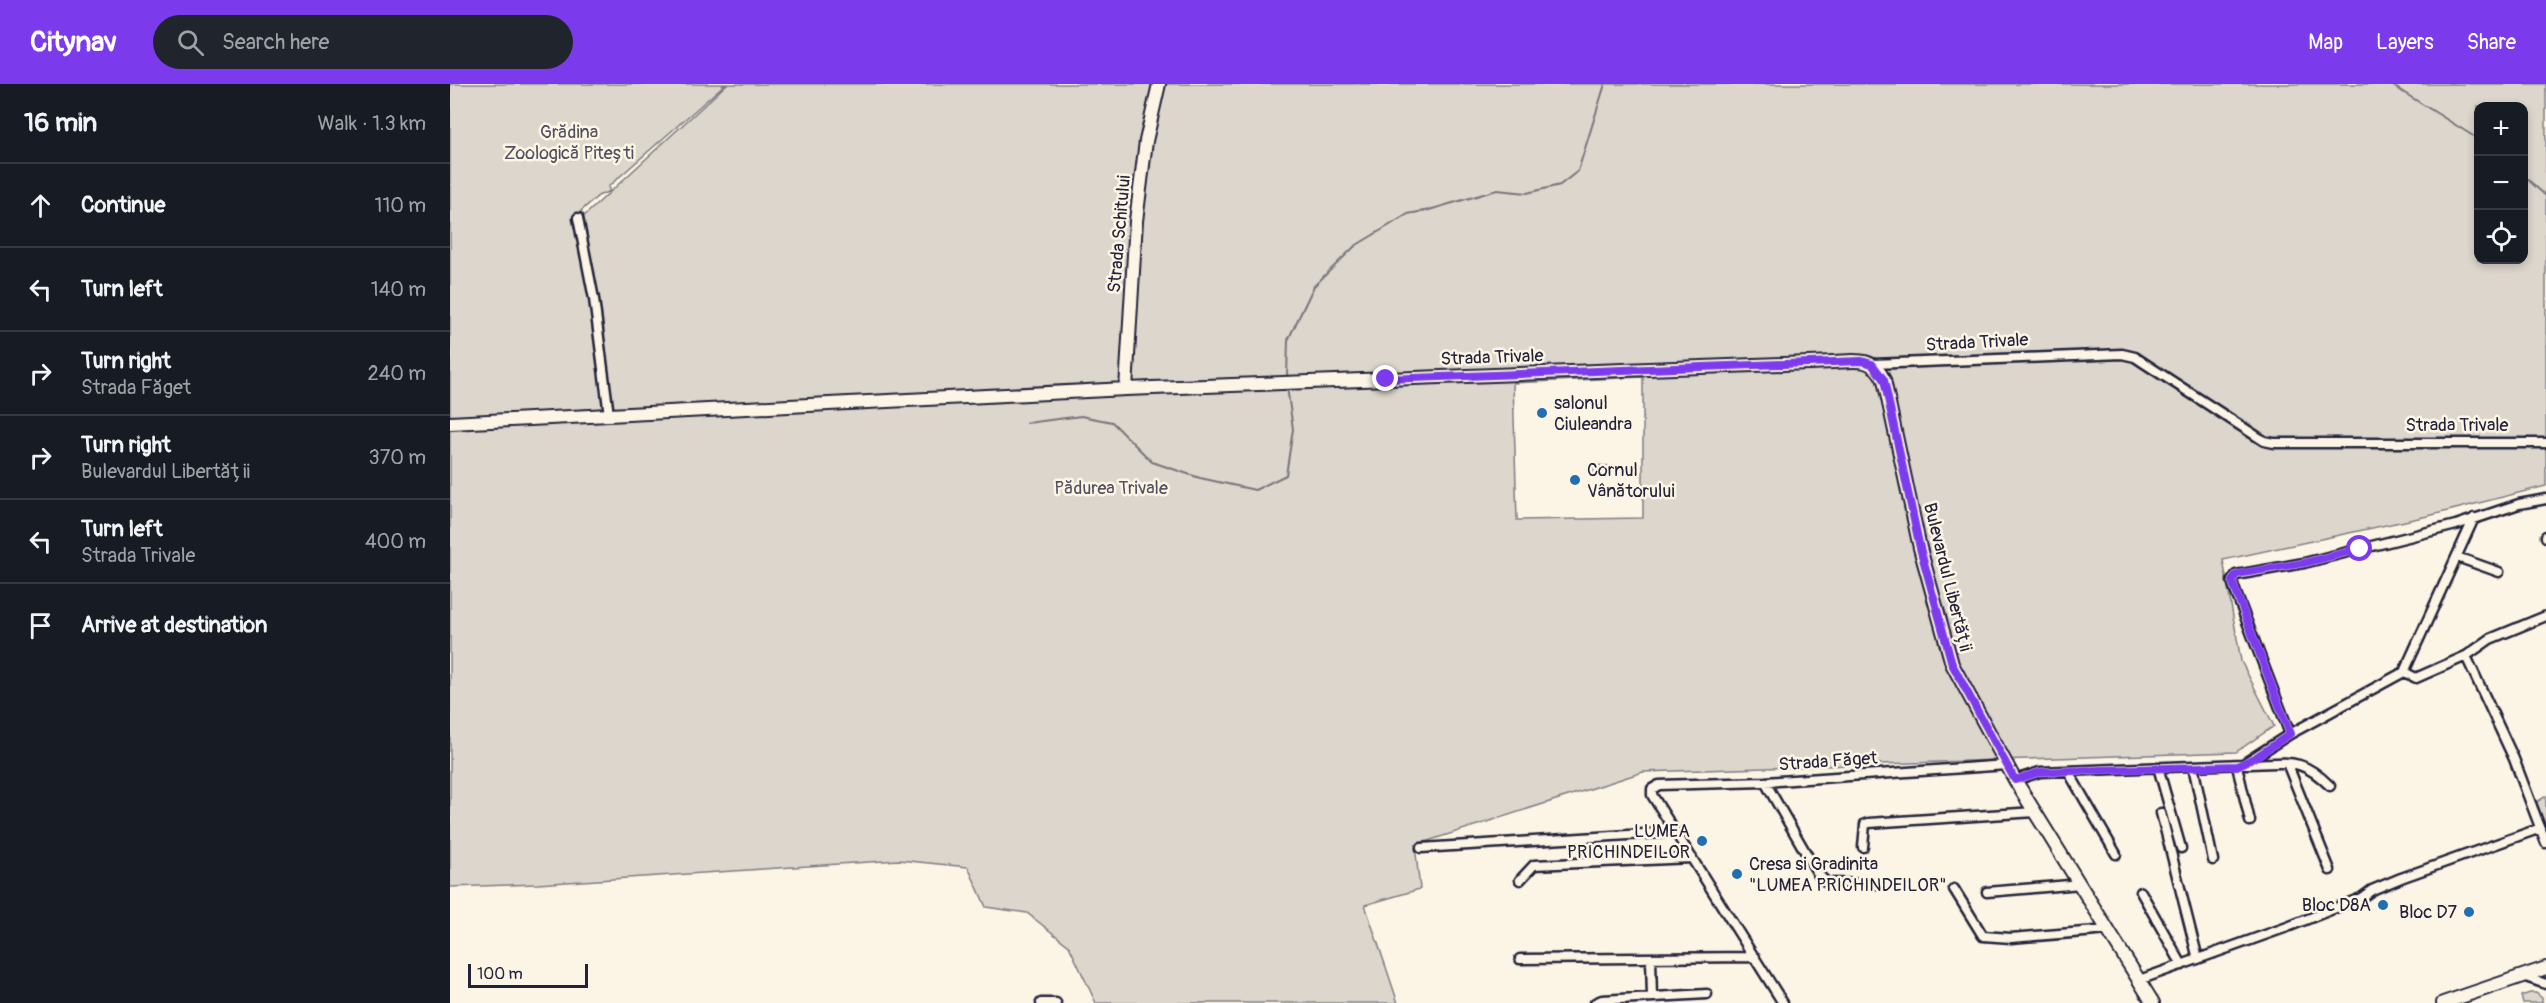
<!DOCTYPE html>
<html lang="en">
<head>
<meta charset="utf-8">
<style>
  body { margin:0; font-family:Pangolin,sans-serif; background:#20242c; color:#f1f3f6 }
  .controls { position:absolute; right:18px; top:18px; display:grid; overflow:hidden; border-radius:12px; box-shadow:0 3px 9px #0003 }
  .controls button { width:54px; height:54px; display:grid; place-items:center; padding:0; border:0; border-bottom:2px solid #363941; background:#171b24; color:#f1f3f6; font:30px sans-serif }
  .scale { position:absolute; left:18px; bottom:15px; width:120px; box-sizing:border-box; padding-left:6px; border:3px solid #22223b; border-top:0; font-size:16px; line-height:21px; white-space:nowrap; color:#22223b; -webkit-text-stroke:4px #fcf5e5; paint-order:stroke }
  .stop { position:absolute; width:18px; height:18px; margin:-14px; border:4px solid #7c3aed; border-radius:50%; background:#fff }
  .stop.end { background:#7c3aed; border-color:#fff; box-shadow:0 2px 6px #0008 }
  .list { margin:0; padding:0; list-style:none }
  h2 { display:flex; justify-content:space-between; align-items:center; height:78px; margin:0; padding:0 24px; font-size:26px }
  h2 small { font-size:20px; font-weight:400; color:#9ea1a6 }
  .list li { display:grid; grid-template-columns:39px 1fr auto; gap:18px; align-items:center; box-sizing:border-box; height:84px; padding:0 24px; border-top:2px solid #363941 }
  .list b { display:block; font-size:22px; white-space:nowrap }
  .list p { margin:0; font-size:20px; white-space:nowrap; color:#9ea1a6 }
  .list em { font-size:20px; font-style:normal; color:#9ea1a6 }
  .icon { flex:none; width:33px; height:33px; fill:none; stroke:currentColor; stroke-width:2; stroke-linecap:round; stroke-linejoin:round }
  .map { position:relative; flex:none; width:2096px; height:919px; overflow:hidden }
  header { display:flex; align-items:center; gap:36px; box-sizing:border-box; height:84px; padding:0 30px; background:#7c3aed; color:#fff }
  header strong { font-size:28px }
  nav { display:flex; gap:33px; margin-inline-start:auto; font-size:21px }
  .search { width:420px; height:54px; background:#20242c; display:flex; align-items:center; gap:15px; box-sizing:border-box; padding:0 21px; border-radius:33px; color:#9ea1a6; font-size:22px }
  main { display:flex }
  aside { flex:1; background:#171b24 }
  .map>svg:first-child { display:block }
  .green { fill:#dcd6cc; stroke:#7f7c84; stroke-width:1.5; fill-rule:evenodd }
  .water { fill:#b2adab; stroke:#78757e; stroke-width:1.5 }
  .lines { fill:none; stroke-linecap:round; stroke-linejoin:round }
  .stream { stroke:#78757e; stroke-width:2 }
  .minor-casing { stroke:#22223b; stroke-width:13 }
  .secondary-casing { stroke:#22223b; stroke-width:16 }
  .minor { stroke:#fcf5e5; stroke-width:8 }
  .secondary { stroke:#fcf5e5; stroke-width:12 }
  .route { stroke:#7c3aed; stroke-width:8 }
  .poi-dot { fill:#1f6fb2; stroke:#fcf5e5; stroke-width:2 }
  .labels { text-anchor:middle; stroke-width:5; stroke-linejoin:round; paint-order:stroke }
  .park-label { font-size:18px; fill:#504f5f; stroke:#fcf5e5 }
  .street-label { font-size:18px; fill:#22223b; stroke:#fcf5e5 }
  .poi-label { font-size:18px; fill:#22223b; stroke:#fcf5e5; text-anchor:start }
</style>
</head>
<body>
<header>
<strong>Citynav</strong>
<div class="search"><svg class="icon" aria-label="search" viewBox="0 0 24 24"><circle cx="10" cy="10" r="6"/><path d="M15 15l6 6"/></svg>Search here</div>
<nav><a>Map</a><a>Layers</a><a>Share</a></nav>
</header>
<main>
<aside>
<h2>16 min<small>Walk · 1.3 km</small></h2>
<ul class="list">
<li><svg class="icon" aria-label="ahead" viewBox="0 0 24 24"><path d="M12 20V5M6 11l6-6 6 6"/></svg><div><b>Continue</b></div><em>110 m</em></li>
<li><svg class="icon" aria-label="left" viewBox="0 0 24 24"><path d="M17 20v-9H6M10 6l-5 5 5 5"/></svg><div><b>Turn left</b></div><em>140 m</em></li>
<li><svg class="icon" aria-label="right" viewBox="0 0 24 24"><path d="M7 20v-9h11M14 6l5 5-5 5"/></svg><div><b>Turn right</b><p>Strada Făget</p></div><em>240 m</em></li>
<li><svg class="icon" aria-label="right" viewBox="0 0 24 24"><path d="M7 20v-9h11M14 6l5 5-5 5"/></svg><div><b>Turn right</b><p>Bulevardul Libertății</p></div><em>370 m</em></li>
<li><svg class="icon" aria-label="left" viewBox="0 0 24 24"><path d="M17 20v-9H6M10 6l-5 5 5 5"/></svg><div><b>Turn left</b><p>Strada Trivale</p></div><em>400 m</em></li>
<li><svg class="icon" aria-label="arrive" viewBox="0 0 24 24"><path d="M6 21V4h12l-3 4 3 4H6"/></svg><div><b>Arrive at destination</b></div></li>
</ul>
</aside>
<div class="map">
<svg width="2096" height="919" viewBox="0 0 2096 919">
  <rect width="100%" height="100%" fill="#fcf5e5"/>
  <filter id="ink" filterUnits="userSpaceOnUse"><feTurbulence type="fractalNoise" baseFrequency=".0167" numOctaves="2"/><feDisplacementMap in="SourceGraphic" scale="12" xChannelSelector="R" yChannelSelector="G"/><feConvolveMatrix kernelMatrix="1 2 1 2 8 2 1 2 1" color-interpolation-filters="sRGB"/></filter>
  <g filter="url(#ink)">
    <path class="green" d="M0,0H275L158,103L160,107L148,112L131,127L134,132L277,0H2096V402L1978,432L1773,476L1791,577L1824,642L1786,668L1193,688L965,761L970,805L915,821L948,919H646L619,862L577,829L536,823L518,783L449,776L87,800L0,803ZM2028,22H2074V176H2028ZM1193,293V434L1067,436L1063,299Z
      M2096,712V751L2085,719Z
      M2080,909H2086L2092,914V919H2073L2071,912Z"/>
    <path class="water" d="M1140,381L1159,382V392L1140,391Z"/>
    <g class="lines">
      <path class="stream" d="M1940,0L2028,55
        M2074,92L2096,112
        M837,294L838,256L864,202L905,162L958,130L979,126L1047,106L1077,109L1110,101L1128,87L1155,0
        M577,339L631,332L662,338L702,378L750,394L805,406L836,391L843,345L837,303"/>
      <defs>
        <path id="minor" d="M128,134L144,215L159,331
          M1423,280L1672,270L1685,273L1694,279L1814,357L1824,359H2096
          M2096,452V453
          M2007,473L2049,488
          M2016,572L2064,675L2096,759
          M1954,588L2024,434
          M1954,588L1966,594L2016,572L2040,555L2096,532
          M1840,650L1786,509L1782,497L1786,491L1854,479L2006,441L2069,420L2096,415
          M1837,679L1880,786
          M1796,680C1837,680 1849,671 1880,702
          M1743,682L1763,776
          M1787,682L1800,737
          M1708,683L1731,764
          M1618,687L1666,770
          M1565,696L1590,688L1793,680L1840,650L1954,588
          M1315,698L1368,790L1377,799L1426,800
          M1711,729L1748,875
          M1413,763L1415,740L1419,739L1585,728
          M971,764L1226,748
          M1070,796L1084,781L1242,774
          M1504,805L1533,852L1561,854L1659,846
          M1537,808L1631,800
          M1691,808L1732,881
          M1070,875L1305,873
          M1201,875L1202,913
          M2073,892L2096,900
          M1689,896L1840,842L1911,814L1922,806L1951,794L2091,744
          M591,919H606
          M1145,919L1152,916L1257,910
          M1333,919L1202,711V705L1209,701L1315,698L1557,681"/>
        <path id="secondary" d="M676,305L686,137L696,57L709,0
          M0,339L676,305L1384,278C1406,277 1423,272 1434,296L1470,464L1502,580L1565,696L1703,919
          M1993,919L2096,884"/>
      </defs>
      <use href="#minor" class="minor-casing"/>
      <use href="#secondary" class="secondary-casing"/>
      <use href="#minor" class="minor"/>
      <use href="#secondary" class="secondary"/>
    </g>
  </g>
  <g class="lines" filter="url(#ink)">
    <path class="route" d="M936,295L1384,278L1412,277L1422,280L1434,296L1470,464L1502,580L1565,696L1590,688L1618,687L1787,682L1806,673L1840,650L1782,497L1786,491L1793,489L1854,479L1910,465"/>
  </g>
  <g class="poi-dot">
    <circle cx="1092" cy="329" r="6"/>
    <circle cx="1125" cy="396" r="6"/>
    <circle cx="1252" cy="757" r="6"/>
    <circle cx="1287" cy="790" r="6"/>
    <circle cx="1933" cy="821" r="6"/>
    <circle cx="2019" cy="828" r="6"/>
  </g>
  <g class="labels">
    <g class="park-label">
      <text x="119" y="54">Grădina<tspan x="119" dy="21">Zoologică Pitești</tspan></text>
      <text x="661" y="410">Pădurea Trivale</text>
    </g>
    <g class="street-label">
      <text transform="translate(669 150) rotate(-85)" y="6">Strada Schitului</text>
      <text transform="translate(1527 258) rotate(-3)" y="6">Strada Trivale</text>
      <text transform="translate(1042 273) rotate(-2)" y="6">Strada Trivale</text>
      <text x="2007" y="347">Strada Trivale</text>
      <text transform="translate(1498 493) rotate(76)" y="6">Bulevardul Libertății</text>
      <text transform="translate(1378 677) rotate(-4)" y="6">Strada Făget</text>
    </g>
    <g class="poi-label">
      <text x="1104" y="325">salonul<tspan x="1104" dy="21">Ciuleandra</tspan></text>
      <text x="1137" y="392">Cornul<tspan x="1137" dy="21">Vânătorului</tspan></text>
      <text x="1240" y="753" text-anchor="end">LUMEA<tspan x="1240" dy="21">PRICHINDEILOR</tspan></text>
      <text x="1299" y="786">Cresa si Gradinita<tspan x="1299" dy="21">"LUMEA PRICHINDEILOR"</tspan></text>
      <text x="1921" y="827" text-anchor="end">Bloc D8A</text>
      <text x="2007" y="834" text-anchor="end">Bloc D7</text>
    </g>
  </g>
</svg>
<div class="controls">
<button>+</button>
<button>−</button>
<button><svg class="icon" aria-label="locate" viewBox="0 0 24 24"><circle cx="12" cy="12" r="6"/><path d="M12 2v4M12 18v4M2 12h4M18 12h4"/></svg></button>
</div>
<div class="scale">100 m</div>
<div class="stop" style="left:1910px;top:465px"></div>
<div class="stop end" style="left:936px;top:295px"></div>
</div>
</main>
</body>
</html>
